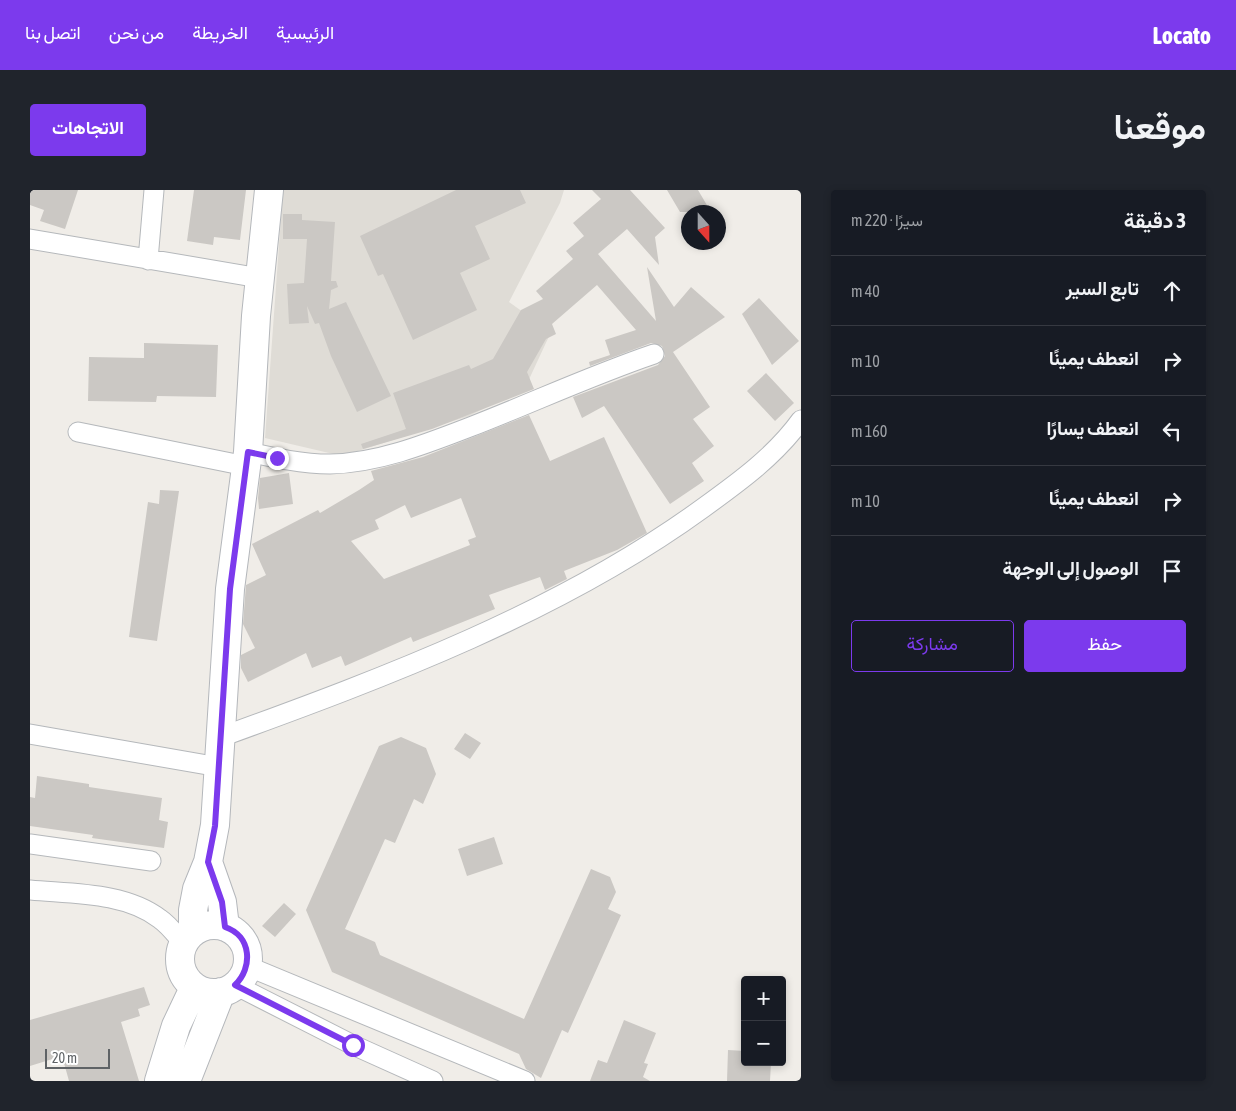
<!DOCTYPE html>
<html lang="ar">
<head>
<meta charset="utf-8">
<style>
  body { margin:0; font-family:"Asap Condensed",Vazirmatn,sans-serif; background:#20242c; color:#f1f3f6; direction:rtl }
  .controls { position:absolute; right:15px; bottom:15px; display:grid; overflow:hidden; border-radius:5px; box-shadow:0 2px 8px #0003 }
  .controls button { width:45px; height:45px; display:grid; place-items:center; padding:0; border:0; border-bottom:1px solid #363941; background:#171b24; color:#f1f3f6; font:25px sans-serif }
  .compass { position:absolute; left:651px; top:15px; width:45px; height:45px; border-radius:50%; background:#171b24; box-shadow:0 2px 8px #0003; rotate:159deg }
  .scale { position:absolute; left:15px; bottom:12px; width:65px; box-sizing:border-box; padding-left:5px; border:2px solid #5f6366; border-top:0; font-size:14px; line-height:18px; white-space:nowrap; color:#5f6366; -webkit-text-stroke:4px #fff; paint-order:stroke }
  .stop { position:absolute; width:15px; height:15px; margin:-11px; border:4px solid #7c3aed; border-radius:50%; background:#fff }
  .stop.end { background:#7c3aed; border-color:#fff; box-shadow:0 1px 5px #0008 }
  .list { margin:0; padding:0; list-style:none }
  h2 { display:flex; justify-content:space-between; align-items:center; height:65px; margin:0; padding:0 20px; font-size:21px }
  h2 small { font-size:16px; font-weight:400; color:#9ea1a6 }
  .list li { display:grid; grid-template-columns:32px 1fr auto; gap:15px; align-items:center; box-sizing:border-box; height:70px; padding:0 20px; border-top:1px solid #363941 }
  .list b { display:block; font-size:19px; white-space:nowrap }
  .list em { font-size:16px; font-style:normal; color:#9ea1a6 }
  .actions { display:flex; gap:10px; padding:15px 20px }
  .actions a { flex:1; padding:11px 0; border:1px solid #7c3aed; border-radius:5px; text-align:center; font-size:18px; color:#7c3aed }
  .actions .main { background:#7c3aed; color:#fff }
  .icon { flex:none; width:28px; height:28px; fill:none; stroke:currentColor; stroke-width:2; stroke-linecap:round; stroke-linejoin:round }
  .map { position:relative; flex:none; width:771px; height:891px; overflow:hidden; direction:ltr; border-radius:5px }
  header { display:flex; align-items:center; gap:30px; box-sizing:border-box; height:70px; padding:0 25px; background:#7c3aed; color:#fff }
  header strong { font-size:24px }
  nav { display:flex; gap:28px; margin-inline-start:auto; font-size:18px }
  .intro { display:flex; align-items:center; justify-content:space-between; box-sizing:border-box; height:120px; padding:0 30px }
  h1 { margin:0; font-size:35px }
  .button { padding:12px 22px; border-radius:5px; background:#7c3aed; color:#fff; font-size:18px; font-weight:700 }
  main { display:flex; gap:30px; padding:0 30px }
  aside { flex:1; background:#171b24; border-radius:5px; box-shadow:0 2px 8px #0003 }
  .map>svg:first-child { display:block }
  .education { fill:#dfdcd6 }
  .building { fill:#cbc8c4; fill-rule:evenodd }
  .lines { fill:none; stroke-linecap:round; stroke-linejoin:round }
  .street-casing { stroke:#b5b8bb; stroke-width:21 }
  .secondary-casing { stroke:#b4b7bb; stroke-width:30 }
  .street { stroke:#fff; stroke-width:19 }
  .secondary { stroke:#fff; stroke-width:28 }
  .route { stroke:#7c3aed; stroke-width:6 }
</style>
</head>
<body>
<header>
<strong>Locato</strong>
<nav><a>الرئيسية</a><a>الخريطة</a><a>من نحن</a><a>اتصل بنا</a></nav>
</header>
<div class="intro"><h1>موقعنا</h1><a class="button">الاتجاهات</a></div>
<main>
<aside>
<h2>3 دقيقة<small>سيرًا · 220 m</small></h2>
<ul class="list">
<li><svg class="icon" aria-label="ahead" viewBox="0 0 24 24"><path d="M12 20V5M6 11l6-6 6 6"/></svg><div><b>تابع السير</b></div><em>40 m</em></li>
<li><svg class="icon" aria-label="right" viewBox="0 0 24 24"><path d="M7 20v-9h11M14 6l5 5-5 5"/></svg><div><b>انعطف يمينًا</b></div><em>10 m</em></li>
<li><svg class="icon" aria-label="left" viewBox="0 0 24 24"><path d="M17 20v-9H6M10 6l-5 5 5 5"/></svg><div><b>انعطف يسارًا</b></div><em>160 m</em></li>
<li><svg class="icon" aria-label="right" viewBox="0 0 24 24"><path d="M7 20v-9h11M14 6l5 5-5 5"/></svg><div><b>انعطف يمينًا</b></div><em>10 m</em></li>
<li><svg class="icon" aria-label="arrive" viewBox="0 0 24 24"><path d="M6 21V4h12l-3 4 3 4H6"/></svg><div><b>الوصول إلى الوجهة</b></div></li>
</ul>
<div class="actions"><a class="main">حفظ</a><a>مشاركة</a></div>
</aside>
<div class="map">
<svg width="771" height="891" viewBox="0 0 771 891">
  <rect width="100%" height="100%" fill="#f0ede8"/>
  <path class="education" d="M253,0H534L530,13L479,112L521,142L495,198L439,226L312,266L235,248Z"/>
  <path class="building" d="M0,0H48L35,39L10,31L14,20L0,15Z
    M164,0H216L210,50L184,47L183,55L157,51Z
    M426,0H490L496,13L445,36L460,69L430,83L447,120L383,150L353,84L348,86L330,46Z
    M562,0H600L635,38L625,47L629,75L597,39L568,64L626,131L617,77L644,117L661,97L695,127L643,162L680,217L663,229L684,256L662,273L674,291L640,314L574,216L552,228L543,207L628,175L635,166L632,156L621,153L560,176L559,172L580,165L575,150L606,140L567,95L522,134L526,144L516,149L497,182L504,199L402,239L333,259L331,254L376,239L363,203L439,175L441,179L463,169L491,120L513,109L506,101L543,69L536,61L554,46L543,33L571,9Z
    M637,0H668L681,22H650Z
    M253,24H272V30L305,32L301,91H306L308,97L301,100L299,119L316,112L361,206L327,222L301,166L289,133L285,134L277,116L279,133L259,134L257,94L274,93L277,49H253Z
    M729,108L769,151L742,175L712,124Z
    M114,153L188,155L186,207L127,206L126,212L58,211L59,167L114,168Z
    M736,183L764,213L745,231L717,201Z
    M499,225L520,271L574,247L617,343L587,360L534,381L537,389L515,400L510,387L459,405L465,419L383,452L381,447L315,476L311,466L282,478L276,463L218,492L211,478V465L225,458L213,434L216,395L236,385L222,354L288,320L290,323L329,300L344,290L341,281L393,267ZM431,308L446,347L438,350L440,355L354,389L321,351L349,339L345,330L375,315L381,328Z
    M259,283L263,314L229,319L228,308L230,288Z
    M130,300L149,301L127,451L99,447L118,312L129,314Z
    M435,543L451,553L440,569L424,559Z
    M371,547L396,558L406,584L393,614L384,609L365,653L355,649L315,739L345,752L350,765L494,829L561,679L580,687L586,702L578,719L591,725L538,843L532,840L511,888L496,879L489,864L302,782L276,720L349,556Z
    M7,586L59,594V597L132,608L129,630L138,632L134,658L62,648L63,645L0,636V607L5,608Z
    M464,647L473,674L437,686L428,659Z
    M254,713L266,724L245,747L232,736Z
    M114,797L120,815L108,819L110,826L91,832L109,891H39L32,866L0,876V830Z
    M594,830L626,843L614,873L618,874L613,887L620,891H560L568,870L577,873Z
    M698,860L715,861V872H741L740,891H697Z"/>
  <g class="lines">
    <defs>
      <path id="street" d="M0,49L230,88
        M118,70L124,0
        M48,242L216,276
        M218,262C245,268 272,274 300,274C348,273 396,254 440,237C502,213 562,185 624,164
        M0,544L189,577
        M191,547C356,487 530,422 673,318C709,292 745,266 771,230
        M0,654L121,671
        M0,700C42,704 95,702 130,729C139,735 146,745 154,754
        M217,776L495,891
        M205,795L323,855L403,891"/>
      <path id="secondary" d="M178,672L192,712L195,737
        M150 769a34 34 0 1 1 68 0a34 34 0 1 1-68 0Z
        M163,742V720L167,699L178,672L185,635L200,399L218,262L226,126L239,0
        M129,891L146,836L164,798
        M156,891L191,802"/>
    </defs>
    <use href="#street" class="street-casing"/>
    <use href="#secondary" class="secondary-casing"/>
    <use href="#street" class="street"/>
    <use href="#secondary" class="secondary"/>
  </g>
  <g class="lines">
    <path class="route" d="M247,268L218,262L200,399L185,636L178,672L192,712L195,737C222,746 223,778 205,795L323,855"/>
  </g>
</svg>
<div class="controls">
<button>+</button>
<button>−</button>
</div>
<svg class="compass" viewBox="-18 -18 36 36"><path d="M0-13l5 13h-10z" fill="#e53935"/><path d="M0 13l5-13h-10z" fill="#9ea1a6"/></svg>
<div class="scale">20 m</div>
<div class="stop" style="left:323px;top:855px"></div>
<div class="stop end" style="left:247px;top:268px"></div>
</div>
</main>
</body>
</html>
